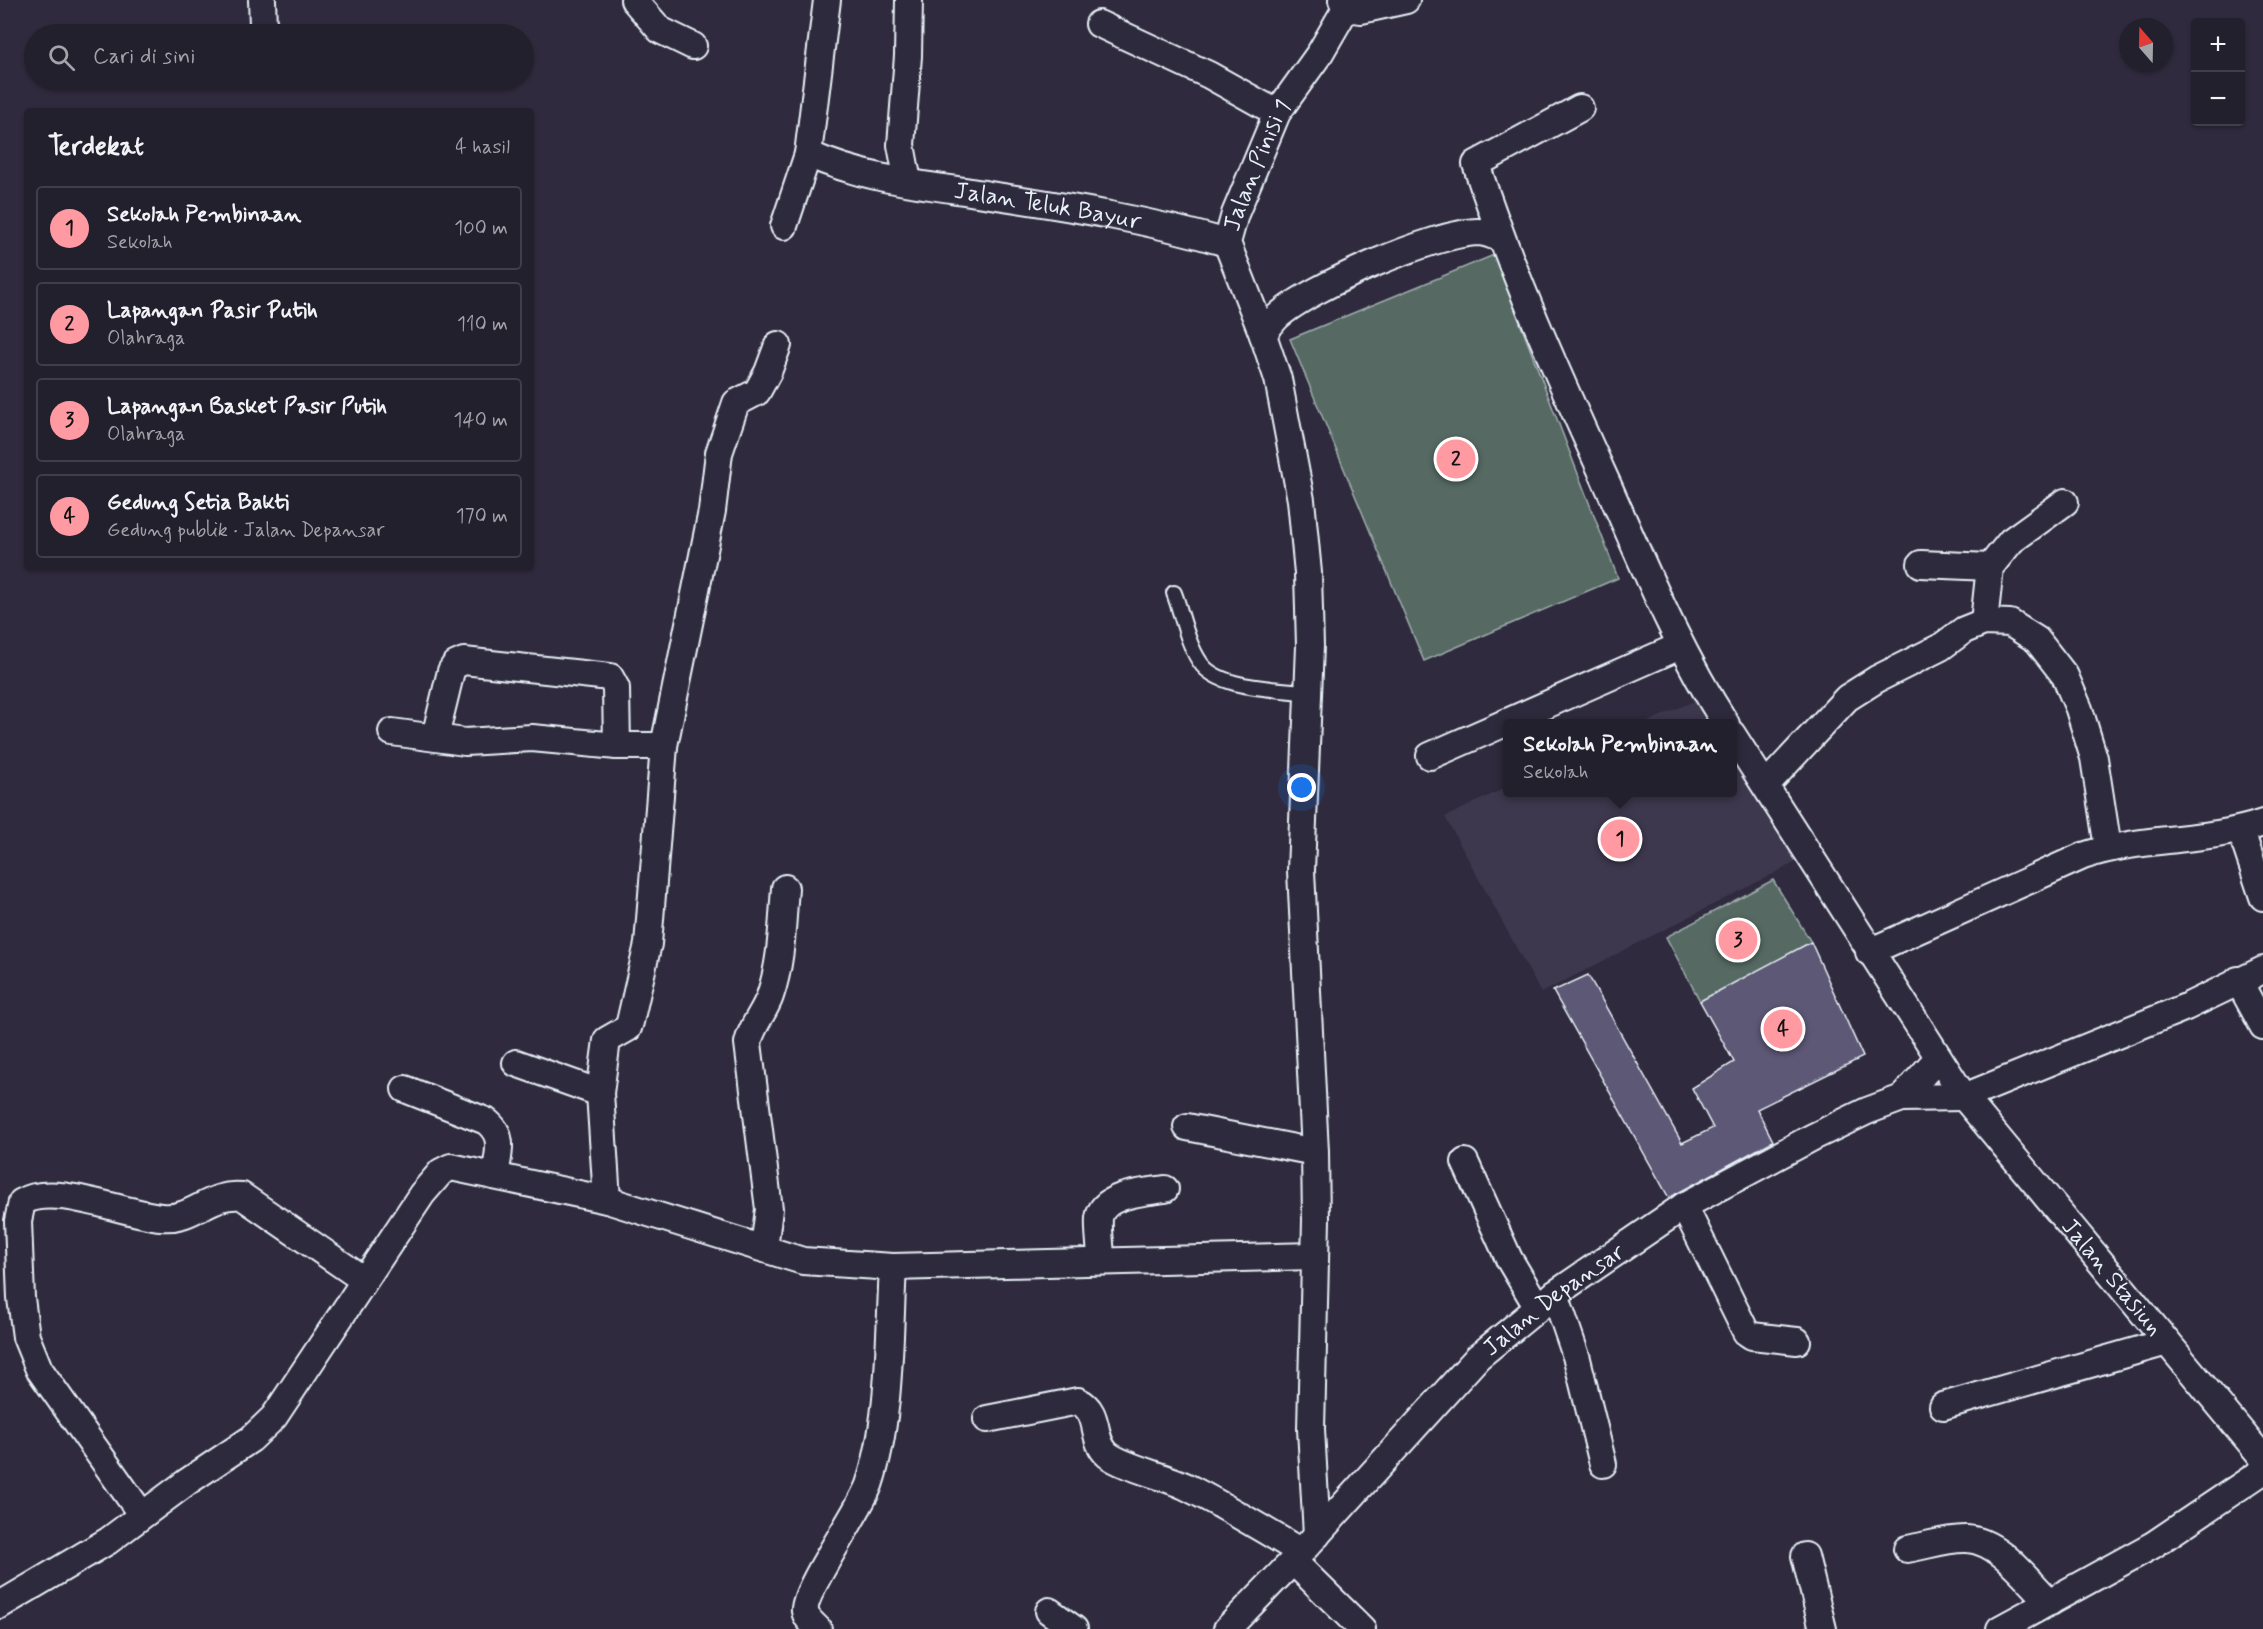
<!DOCTYPE html>
<html lang="id">
<head>
<meta charset="utf-8">
<style>
  body { margin:0; font-family:Mynerve,sans-serif; background:#2b2836; color:#f1f3f6 }
  .controls { position:absolute; right:18px; top:18px; display:grid; overflow:hidden; border-radius:6px; box-shadow:0 2px 4px #0004 }
  .controls button { width:54px; height:54px; display:grid; place-items:center; padding:0; border:0; border-bottom:2px solid #403e4a; background:#23202e; color:#f1f3f6; font:30px sans-serif }
  .compass { position:absolute; left:2119px; top:18px; width:54px; height:54px; border-radius:50%; background:#23202e; box-shadow:0 2px 4px #0004; rotate:340deg }
  .you { position:absolute; left:1302px; top:788px; width:21px; height:21px; margin:-15px; border:4px solid #fff; border-radius:50%; background:#1a73e8; box-shadow:0 0 0 9px #1a73e833 }
  .badge { display:grid; place-items:center; width:39px; height:39px; border-radius:50%; background:#ff9aa2; color:#111; font-size:20px; font-weight:700 }
  .pin { position:absolute; translate:-50% -50%; border:3px solid #fff; box-shadow:0 2px 6px #0006 }
  .popup { position:absolute; left:1503px; top:719px; width:234px; height:78px; box-sizing:border-box; display:grid; place-content:center; border-radius:6px; background:#23202e; filter:drop-shadow(0 2px 4px #0005); font-size:20px; white-space:nowrap; color:#a3a3aa }
  .popup b { font-size:22px; color:#f1f3f6 }
  .popup::after { content:''; position:absolute; left:50%; top:100%; margin-left:-12px; border:12px solid transparent; border-top-color:#23202e }
  .list { margin:0; padding:0; list-style:none }
  h2 { display:flex; justify-content:space-between; align-items:center; height:78px; margin:0; padding:0 24px; font-size:26px }
  h2 small { font-size:20px; font-weight:400; color:#a3a3aa }
  .list li { display:grid; grid-template-columns:39px 1fr auto; gap:18px; align-items:center; box-sizing:border-box; height:84px; margin:0 12px 12px; padding:0 12px; border:2px solid #403e4a; border-radius:6px }
  .list b { display:block; font-size:22px; white-space:nowrap }
  .list p { margin:0; font-size:20px; white-space:nowrap; color:#a3a3aa }
  .list em { font-size:20px; font-style:normal; color:#a3a3aa }
  .icon { flex:none; width:33px; height:33px; fill:none; stroke:currentColor; stroke-width:2; stroke-linecap:round; stroke-linejoin:round }
  .map { position:relative; flex:none; width:2263px; height:1629px; overflow:hidden }
  .search { position:absolute; background:#23202e; box-shadow:0 2px 4px #0004; left:24px; top:24px; width:510px; height:66px; display:flex; align-items:center; gap:15px; box-sizing:border-box; padding:0 21px; border-radius:33px; color:#a3a3aa; font-size:22px }
  .panel { position:absolute; background:#23202e; box-shadow:0 2px 4px #0004; left:24px; top:108px; width:510px; height:462px; border-radius:6px }
  .map>svg:first-child { display:block }
  .built { fill:#3c384e }
  .green { fill:#566a63; stroke:#9faeae; stroke-width:1.5 }
  .building { fill:#5c5876; stroke:#e8f1f8; stroke-width:1.5 }
  .lines { fill:none; stroke-linecap:round; stroke-linejoin:round }
  .service-casing { stroke:#e8f1f8; stroke-width:18 }
  .minor-casing { stroke:#e8f1f8; stroke-width:30 }
  .service { stroke:#2f2a3d; stroke-width:14 }
  .minor { stroke:#2f2a3d; stroke-width:26 }
  .labels { text-anchor:middle; stroke-width:4.5; stroke-linejoin:round; paint-order:stroke }
  .street-label { font-size:24px; fill:#e8f1f8; stroke:#2f2a3d }
</style>
</head>
<body>
<div class="map">
<svg width="2263" height="1629" viewBox="0 0 2263 1629">
  <rect width="100%" height="100%" fill="#2f2a3d"/>
  <filter id="ink" filterUnits="userSpaceOnUse"><feTurbulence type="fractalNoise" baseFrequency=".0167" numOctaves="2"/><feDisplacementMap in="SourceGraphic" scale="12" xChannelSelector="R" yChannelSelector="G"/><feConvolveMatrix kernelMatrix="1 2 1 2 8 2 1 2 1" color-interpolation-filters="sRGB"/></filter>
  <g filter="url(#ink)">
    <path class="built" d="M1694,701L1709,723H1645Z
      M1733,760L1798,861L1541,993L1445,817L1507,787L1508,792H1732Z"/>
    <path class="green" d="M1494,255L1618,578L1424,661L1290,339Z
      M1773,880L1811,942L1700,1001L1666,937Z"/>
    <path class="building" d="M1811,942L1863,1057L1757,1109L1773,1141L1669,1198L1553,991L1588,975L1682,1143L1713,1128L1692,1088L1734,1062L1700,1001Z"/>
    <g class="lines">
      <defs>
        <path id="service" d="M1174,593C1182,614 1187,643 1200,662C1218,690 1278,688 1308,693"/>
        <g id="minor">
          <path d="M262,0L263,25"/>
          <path d="M634,0L660,30L693,46"/>
          <path d="M1342,0L1346,8L1361,10L1406,0"/>
          <path d="M1099,24L1209,75L1277,113"/>
          <path d="M1580,108L1476,164C1513,277 1562,384 1611,492C1646,571 1679,651 1726,724"/>
          <path id="s1" d="M808,154C866,180 927,185 990,195C1070,207 1149,220 1227,243"/>
          <path d="M908,182L901,145L908,56L909,0"/>
          <path d="M784,226L808,154L827,0"/>
          <path id="s2" d="M1263,335L1227,243L1235,214L1277,113L1320,53L1346,8"/>
          <path d="M1921,564L1990,567"/>
          <path d="M1984,622L1990,567L2011,541L2065,502"/>
          <path d="M392,732L465,742L532,738L617,746H664"/>
          <path id="s3" d="M1732,734L1964,1097L2263,1458"/>
          <path d="M435,737L451,671L455,665L464,661L610,677L616,688L617,746"/>
          <path d="M1430,756L1680,646"/>
          <path d="M1766,785L1847,698L1877,679L1941,647L1964,630L1984,622L2010,623L2037,640L2065,676L2079,709L2094,758L2108,848"/>
          <path d="M2241,831L2263,897"/>
          <path d="M1869,952L2083,856C2141,836 2205,843 2263,823"/>
          <path d="M2238,980L2263,1026"/>
          <path d="M516,1063L600,1093"/>
          <path d="M405,1089L486,1121C506,1136 498,1154 495,1176"/>
          <path d="M1902,1098L1938,1058"/>
          <path d="M1187,1127L1315,1152"/>
          <path d="M1465,1162L1509,1259L1538,1308"/>
          <path d="M607,1200L600,1093L607,1040L628,1028L630,1022L648,944L664,746L712,511L719,453L736,403L757,392L768,372L778,345"/>
          <path d="M1684,1206L1746,1332L1752,1336L1797,1341"/>
          <path d="M764,1248L769,1209L748,1043C752,1025 764,1013 770,996C782,961 782,925 785,888"/>
          <path d="M1101,1260C1101,1247 1098,1231 1099,1218C1103,1193 1147,1192 1165,1189"/>
          <path d="M1555,1294L1577,1359L1603,1464"/>
          <path d="M1943,1406L2167,1342"/>
          <path d="M987,1419L1078,1401C1102,1412 1090,1440 1108,1455C1124,1467 1164,1476 1185,1486C1225,1506 1263,1529 1301,1552"/>
          <path d="M142,1515L39,1369L26,1337L21,1298L18,1221L22,1202C54,1182 124,1214 161,1217C193,1221 209,1192 242,1196L364,1280"/>
          <path d="M1317,1535L1311,1429L1316,1220L1315,1152L1301,871L1310,646L1308,573L1301,500L1278,379L1263,335C1267,329 1272,322 1277,317C1310,287 1434,233 1478,232C1486,232 1493,236 1500,238"/>
          <path d="M1907,1549C1926,1546 1948,1538 1967,1539C2000,1541 2027,1580 2050,1602"/>
          <path d="M1805,1556L1823,1629"/>
          <path d="M1293,1561L1362,1629"/>
          <path d="M0,1605L108,1541L187,1482L251,1439L274,1417L422,1194L441,1172L451,1167L607,1200L803,1261L893,1267L1314,1256"/>
          <path d="M1049,1611L1074,1629"/>
          <path d="M818,1629C813,1624 806,1618 805,1611C802,1592 859,1512 869,1485C891,1421 889,1336 893,1267"/>
          <path id="s4" d="M1227,1629L1293,1561L1478,1357L1555,1294L1684,1206L1813,1137L1867,1111L1902,1098L1964,1097L2186,1007L2263,970"/>
          <path d="M2000,1629L2153,1545L2263,1471"/>
        </g>
      </defs>
      <use href="#service" class="service-casing"/>
      <use href="#minor" class="minor-casing"/>
      <use href="#service" class="service"/>
      <use href="#minor" class="minor"/>
    </g>
  </g>
  <g class="labels">
    <g class="street-label">
      <text dy="8" stroke="none"><textPath href="#s2" startOffset="182">Jalan Pinisi 1</textPath></text>
      <text dy="8" stroke="none"><textPath href="#s1" startOffset="246">Jalan Teluk Bayur</textPath></text>
      <text dy="8" stroke="none"><textPath href="#s3" startOffset="664">Jalan Stasiun</textPath></text>
      <text dy="8" stroke="none"><textPath href="#s4" startOffset="465">Jalan Depansar</textPath></text>
    </g>
  </g>
</svg>
<div class="controls">
<button>+</button>
<button>−</button>
</div>
<svg class="compass" viewBox="-18 -18 36 36"><path d="M0-13l5 13h-10z" fill="#e53935"/><path d="M0 13l5-13h-10z" fill="#a3a3aa"/></svg>
<div class="you"></div>
<div class="pin badge" style="left:1620px;top:839px">1</div>
<div class="popup"><b>Sekolah Pembinaan</b>Sekolah</div>
<div class="pin badge" style="left:1456px;top:459px">2</div>
<div class="pin badge" style="left:1738px;top:940px">3</div>
<div class="pin badge" style="left:1783px;top:1029px">4</div>
<div class="search"><svg class="icon" aria-label="search" viewBox="0 0 24 24"><circle cx="10" cy="10" r="6"/><path d="M15 15l6 6"/></svg>Cari di sini</div>
<section class="panel">
<h2>Terdekat<small>4 hasil</small></h2>
<ul class="list">
<li><span class="badge">1</span><div><b>Sekolah Pembinaan</b><p>Sekolah</p></div><em>100 m</em></li>
<li><span class="badge">2</span><div><b>Lapangan Pasir Putih</b><p>Olahraga</p></div><em>110 m</em></li>
<li><span class="badge">3</span><div><b>Lapangan Basket Pasir Putih</b><p>Olahraga</p></div><em>140 m</em></li>
<li><span class="badge">4</span><div><b>Gedung Setia Bakti</b><p>Gedung publik · Jalan Depansar</p></div><em>170 m</em></li>
</ul>
</section>
</div>
</body>
</html>
